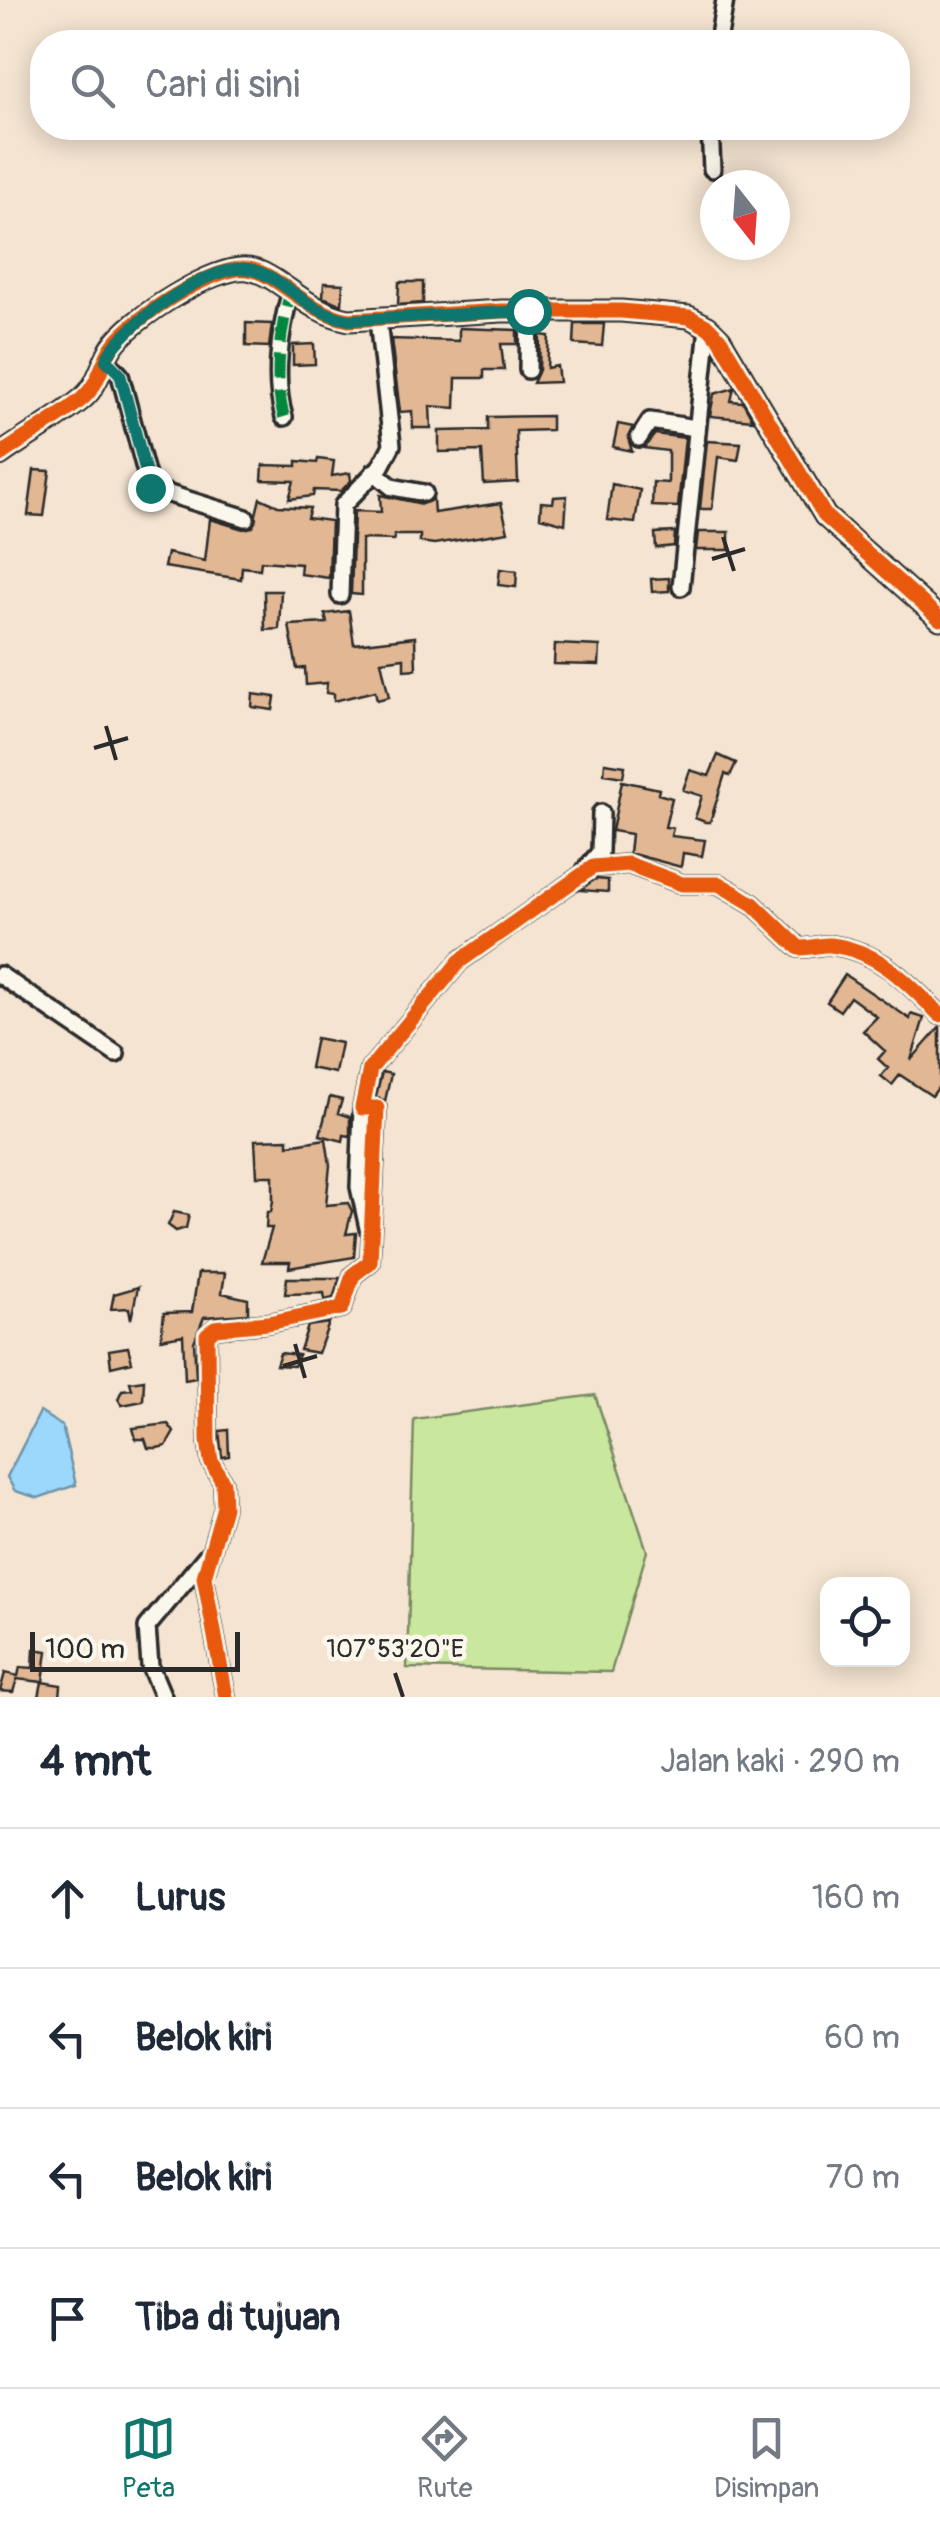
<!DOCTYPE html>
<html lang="id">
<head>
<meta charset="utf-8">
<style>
  body { margin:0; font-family:Pangolin,sans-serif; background:#f6f6f7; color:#1f2937 }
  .controls { position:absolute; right:30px; bottom:30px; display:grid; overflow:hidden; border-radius:20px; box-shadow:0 5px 25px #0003 }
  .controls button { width:90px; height:90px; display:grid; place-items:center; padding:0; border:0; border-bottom:2px solid #e0e1e3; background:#fff; color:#1f2937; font:50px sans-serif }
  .compass { position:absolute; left:700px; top:170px; width:90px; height:90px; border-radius:50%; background:#fff; box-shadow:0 5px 25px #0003; rotate:163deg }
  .scale { position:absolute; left:30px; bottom:25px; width:210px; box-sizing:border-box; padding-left:10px; border:5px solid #2b2b2b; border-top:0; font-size:28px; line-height:35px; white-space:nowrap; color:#2b2b2b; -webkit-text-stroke:8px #fbf7ec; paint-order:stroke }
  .stop { position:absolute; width:30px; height:30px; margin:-22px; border:8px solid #0f766e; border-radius:50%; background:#fff }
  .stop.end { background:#0f766e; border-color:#fff; box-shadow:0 2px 10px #0008 }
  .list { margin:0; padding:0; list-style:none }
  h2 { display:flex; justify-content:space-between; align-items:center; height:130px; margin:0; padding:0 40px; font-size:42px }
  h2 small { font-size:32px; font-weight:400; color:#747a83 }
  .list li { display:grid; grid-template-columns:65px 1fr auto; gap:30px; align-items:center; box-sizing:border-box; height:140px; padding:0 40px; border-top:2px solid #e0e1e3 }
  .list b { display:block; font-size:38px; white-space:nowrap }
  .list em { font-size:32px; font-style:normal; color:#747a83 }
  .icon { flex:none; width:55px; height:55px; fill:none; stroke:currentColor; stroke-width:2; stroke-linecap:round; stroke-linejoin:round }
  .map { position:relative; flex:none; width:940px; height:1697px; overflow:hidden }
  .search { position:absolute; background:#fff; box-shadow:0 5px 25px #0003; left:30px; right:30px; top:30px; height:110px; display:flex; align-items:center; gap:25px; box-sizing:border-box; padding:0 35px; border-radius:40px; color:#747a83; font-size:38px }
  .sheet { height:690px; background:#fff }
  nav { display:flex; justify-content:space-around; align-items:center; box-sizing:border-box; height:140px; border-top:2px solid #e0e1e3; background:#fff; font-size:28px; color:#747a83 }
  nav a { display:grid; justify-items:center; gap:5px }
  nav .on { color:#0f766e }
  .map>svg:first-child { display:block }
  .green { fill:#cae79e; stroke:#7a8964; stroke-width:2.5 }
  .water { fill:#9bd8fc; stroke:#6e93a8; stroke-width:2.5 }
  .building { fill:#e2b793; stroke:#2b2b2b; stroke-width:2.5 }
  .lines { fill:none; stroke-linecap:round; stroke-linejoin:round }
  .minor-casing { stroke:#2b2b2b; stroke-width:22 }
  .tertiary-casing { stroke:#2b2b2b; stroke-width:25 }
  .minor { stroke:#fbf7ec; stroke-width:15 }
  .tertiary { stroke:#fbf7ec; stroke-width:18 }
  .quiet { stroke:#00873e; stroke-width:12; stroke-dasharray:25 12; stroke-linecap:butt }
  .cycleway-casing { stroke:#fbf7ec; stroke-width:21 }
  .cycleway { stroke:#e8590c; stroke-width:15 }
  .route { stroke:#0f766e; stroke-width:12 }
  .ticks { fill:none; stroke:#2b2b2b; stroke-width:4 }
  .ticks-label { font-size:25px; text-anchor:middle; fill:#2b2b2b; stroke:#fbf7ec; stroke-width:9; stroke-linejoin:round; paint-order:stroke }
</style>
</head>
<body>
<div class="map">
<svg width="940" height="1697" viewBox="0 0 940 1697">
  <rect width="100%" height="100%" fill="#f4e4d1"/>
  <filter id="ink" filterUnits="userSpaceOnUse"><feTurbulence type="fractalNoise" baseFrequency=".01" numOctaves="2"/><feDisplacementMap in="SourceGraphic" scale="20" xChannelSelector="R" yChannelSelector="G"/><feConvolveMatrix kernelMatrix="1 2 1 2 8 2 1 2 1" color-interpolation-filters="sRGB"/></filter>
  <g filter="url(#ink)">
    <path class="green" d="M595,1395L647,1551L611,1672L407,1668L414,1419Z"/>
    <path class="water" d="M40,1412L62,1426L76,1485L38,1498L15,1491L7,1477Z"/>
    <path class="building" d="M399,282H423V303L398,305Z
      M324,283L343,284L342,305L323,297Z
      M246,323L272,324L269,347L246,346Z
      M575,324H604L602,346L574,344Z
      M459,328L517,330V344H501L504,370H484V378H456L455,408L430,406L431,428H413L412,411L400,412L391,339L459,341Z
      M540,335L549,336L547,368L557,366L559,382L533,383L539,370Z
      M314,344L315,364L293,365V345Z
      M734,388L731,401L743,402L753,420L710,416L714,394Z
      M551,416V430L516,431L518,482L484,484L482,451L439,452V431L488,430V417Z
      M618,424L633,427L628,438L632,451L613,447Z
      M655,434L685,438L678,507L652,506L653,482L668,483V451L644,448Z
      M707,441L741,443L738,460L718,457L712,509H700Z
      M318,459L334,461L332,476L350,473L351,481L341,491L314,490L313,496L289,499L294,481L262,480L263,465L297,466V461L317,463Z
      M34,470L50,471L44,516L28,515Z
      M612,484L640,490L635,523L607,520Z
      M380,495L422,504L433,499L434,513L501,503L508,532L434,544L420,542V535H394V540L362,539V595L351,594L354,511L381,512Z
      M567,496L565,524L540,517L541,502L553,503L554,497Z
      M260,498L278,506L310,508L307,518L331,521L329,578L300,574L301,564L261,561L260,569L242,567L241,579L164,567L167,553L205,561L210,519L243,529L253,527Z
      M675,532L674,546L656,548L655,533Z
      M698,532H729V550H696Z
      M500,569L517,571L516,587L498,585Z
      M669,578V591L652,592L651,579Z
      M264,591H281L279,629L265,630Z
      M349,611L354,644L415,637L416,669L404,670V658L381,661L389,697L377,700L375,691L334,701V694L326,693L327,683L306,685L305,668L297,669L289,625L327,623L325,614Z
      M555,644L600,646L599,665L554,664Z
      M253,694L275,697L273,710L252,707Z
      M718,755L736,763L730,776L725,774L710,822H705L695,818L702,796L683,790L690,770L709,776Z
      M605,763L625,766L623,777L604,774Z
      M622,781L659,789L658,794L672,798L665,827L673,828L671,836L705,840L702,856L683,853L681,867L629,853L631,834L612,831Z
      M595,879L608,880V892L580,890Z
      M845,975L910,1019L911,1014L924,1018L911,1060L940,1027V1085L932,1096L900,1075L892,1085L881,1076L888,1068L878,1059L885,1051L863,1031L877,1017L850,997L840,1011L827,1002Z
      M316,1038L341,1043L335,1073L310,1068Z
      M382,1072L391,1074L385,1101L376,1097Z
      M330,1097L342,1100L338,1113L350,1117V1136L344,1135L343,1141L320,1135Z
      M288,1139V1145L326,1139L330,1165L326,1205L348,1203L352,1211L346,1234L356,1233L354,1257L289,1268L290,1262H262L272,1228H266L267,1212H271L273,1201V1176H257L255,1140Z
      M174,1212L189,1215L186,1228L176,1231L168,1225Z
      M198,1273H225L222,1293L248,1299V1314L204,1317L194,1342L196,1378L185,1380L183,1335L161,1339L164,1313L192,1312Z
      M287,1278H340L333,1298L325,1300L324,1293L285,1294Z
      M138,1287L131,1319L129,1308L111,1309L114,1294Z
      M329,1323L318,1353L300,1350L308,1326Z
      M128,1347L132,1362L111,1367L109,1350Z
      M280,1353L299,1355L294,1366L276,1365Z
      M144,1380L143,1401L122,1405L118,1399L122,1390L132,1389L130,1382Z
      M168,1424L174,1432L166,1446L157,1448H148L145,1439H136L133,1428Z
      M228,1430L229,1456L222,1457L219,1431Z
      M34,1649L47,1651L43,1682L17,1679L13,1692L0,1691L5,1673L18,1676L20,1667L33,1668Z
      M42,1682L61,1685L60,1697H39Z"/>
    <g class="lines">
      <defs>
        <path id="minor" d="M718,42L725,0
          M710,128L712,169
          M106,360L120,375L150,488L246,518
          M528,370L529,311
          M284,417C273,380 280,331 290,294
          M639,438L650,421L696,428
          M374,472L392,487L424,493
          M681,587L708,327
          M340,595L343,505L381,466L392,445L378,320
          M585,870L600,852L601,813
          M0,975L116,1054
          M362,1108L359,1187L368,1228
          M163,1697L150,1666L147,1627L207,1555
          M226,1697L204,1577L224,1507L223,1483L211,1461L208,1441L207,1335L215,1328L268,1323L342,1308L353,1275L370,1262L377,1108H362L370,1069L460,961L593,867L628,864L682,884H719L753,904L799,948C810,949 819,944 830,945C878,950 908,983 940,1015"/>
        <path id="tertiary" d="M0,455C26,436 57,420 82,399C99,385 101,364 112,347C130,319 216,264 248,269C278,273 305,312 349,320L502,311H621L689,317L708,327L720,339L825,516L940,619"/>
      </defs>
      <use href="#minor" class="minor-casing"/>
      <use href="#tertiary" class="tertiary-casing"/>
      <use href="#minor" class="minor"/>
      <use href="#tertiary" class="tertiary"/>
      <path class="quiet" d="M284,417C273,380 280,331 290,294"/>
      <defs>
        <path id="cycleway" d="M0,455C26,436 57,420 82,399C99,385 101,364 112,347C130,319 216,264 248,269C278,273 305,312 349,320L502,311H621L689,317L708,327L720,339L825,516L940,619
          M226,1697L204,1577L224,1507L223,1483L211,1461L208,1441L207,1335L215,1328L268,1323L342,1308L353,1275L370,1262L377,1108H362L370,1069L460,961L593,867L628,864L682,884H719L753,904L799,948C810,949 819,944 830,945C878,950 908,983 940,1015"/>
      </defs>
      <use href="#cycleway" class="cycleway-casing"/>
      <use href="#cycleway" class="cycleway"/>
    </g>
  </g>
  <g class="lines" filter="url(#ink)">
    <path class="route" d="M150,488L120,374L106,360C121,326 215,258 253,270C289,280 304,312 349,320L528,311"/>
  </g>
  <path class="ticks" d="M723,537L734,571M712,559L745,549M106,726L116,760M94,748L128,738M295,1344L305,1378M283,1366L317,1356M395,1673L403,1697"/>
  <g class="ticks-label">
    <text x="395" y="1657">107°53'20"E</text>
  </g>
</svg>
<div class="controls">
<button><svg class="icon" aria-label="locate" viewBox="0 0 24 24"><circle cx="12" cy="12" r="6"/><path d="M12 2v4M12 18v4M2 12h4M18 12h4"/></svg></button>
</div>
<svg class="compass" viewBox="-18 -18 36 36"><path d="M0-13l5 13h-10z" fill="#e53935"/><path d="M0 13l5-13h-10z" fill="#747a83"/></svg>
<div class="scale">100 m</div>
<div class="stop" style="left:528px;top:311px"></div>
<div class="stop end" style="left:150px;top:488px"></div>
<div class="search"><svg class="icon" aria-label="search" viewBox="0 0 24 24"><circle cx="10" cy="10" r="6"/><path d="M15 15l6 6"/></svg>Cari di sini</div>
</div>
<section class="sheet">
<h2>4 mnt<small>Jalan kaki · 290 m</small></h2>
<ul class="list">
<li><svg class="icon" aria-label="ahead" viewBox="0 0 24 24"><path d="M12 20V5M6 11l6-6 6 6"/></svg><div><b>Lurus</b></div><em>160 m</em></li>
<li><svg class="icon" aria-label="left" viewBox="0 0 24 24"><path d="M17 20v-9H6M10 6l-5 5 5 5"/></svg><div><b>Belok kiri</b></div><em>60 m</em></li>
<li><svg class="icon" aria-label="left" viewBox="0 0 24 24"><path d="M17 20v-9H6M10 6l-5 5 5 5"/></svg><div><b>Belok kiri</b></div><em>70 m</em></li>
<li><svg class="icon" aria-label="arrive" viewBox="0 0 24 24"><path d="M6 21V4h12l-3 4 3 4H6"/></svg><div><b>Tiba di tujuan</b></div></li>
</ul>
</section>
<nav>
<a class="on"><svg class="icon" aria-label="map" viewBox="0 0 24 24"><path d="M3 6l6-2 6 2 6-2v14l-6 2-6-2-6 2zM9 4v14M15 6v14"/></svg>Peta</a>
<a><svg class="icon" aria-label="directions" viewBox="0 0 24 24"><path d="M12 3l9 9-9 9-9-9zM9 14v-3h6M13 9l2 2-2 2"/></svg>Rute</a>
<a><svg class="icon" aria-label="saved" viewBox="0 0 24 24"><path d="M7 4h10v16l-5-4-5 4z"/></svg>Disimpan</a>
</nav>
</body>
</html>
